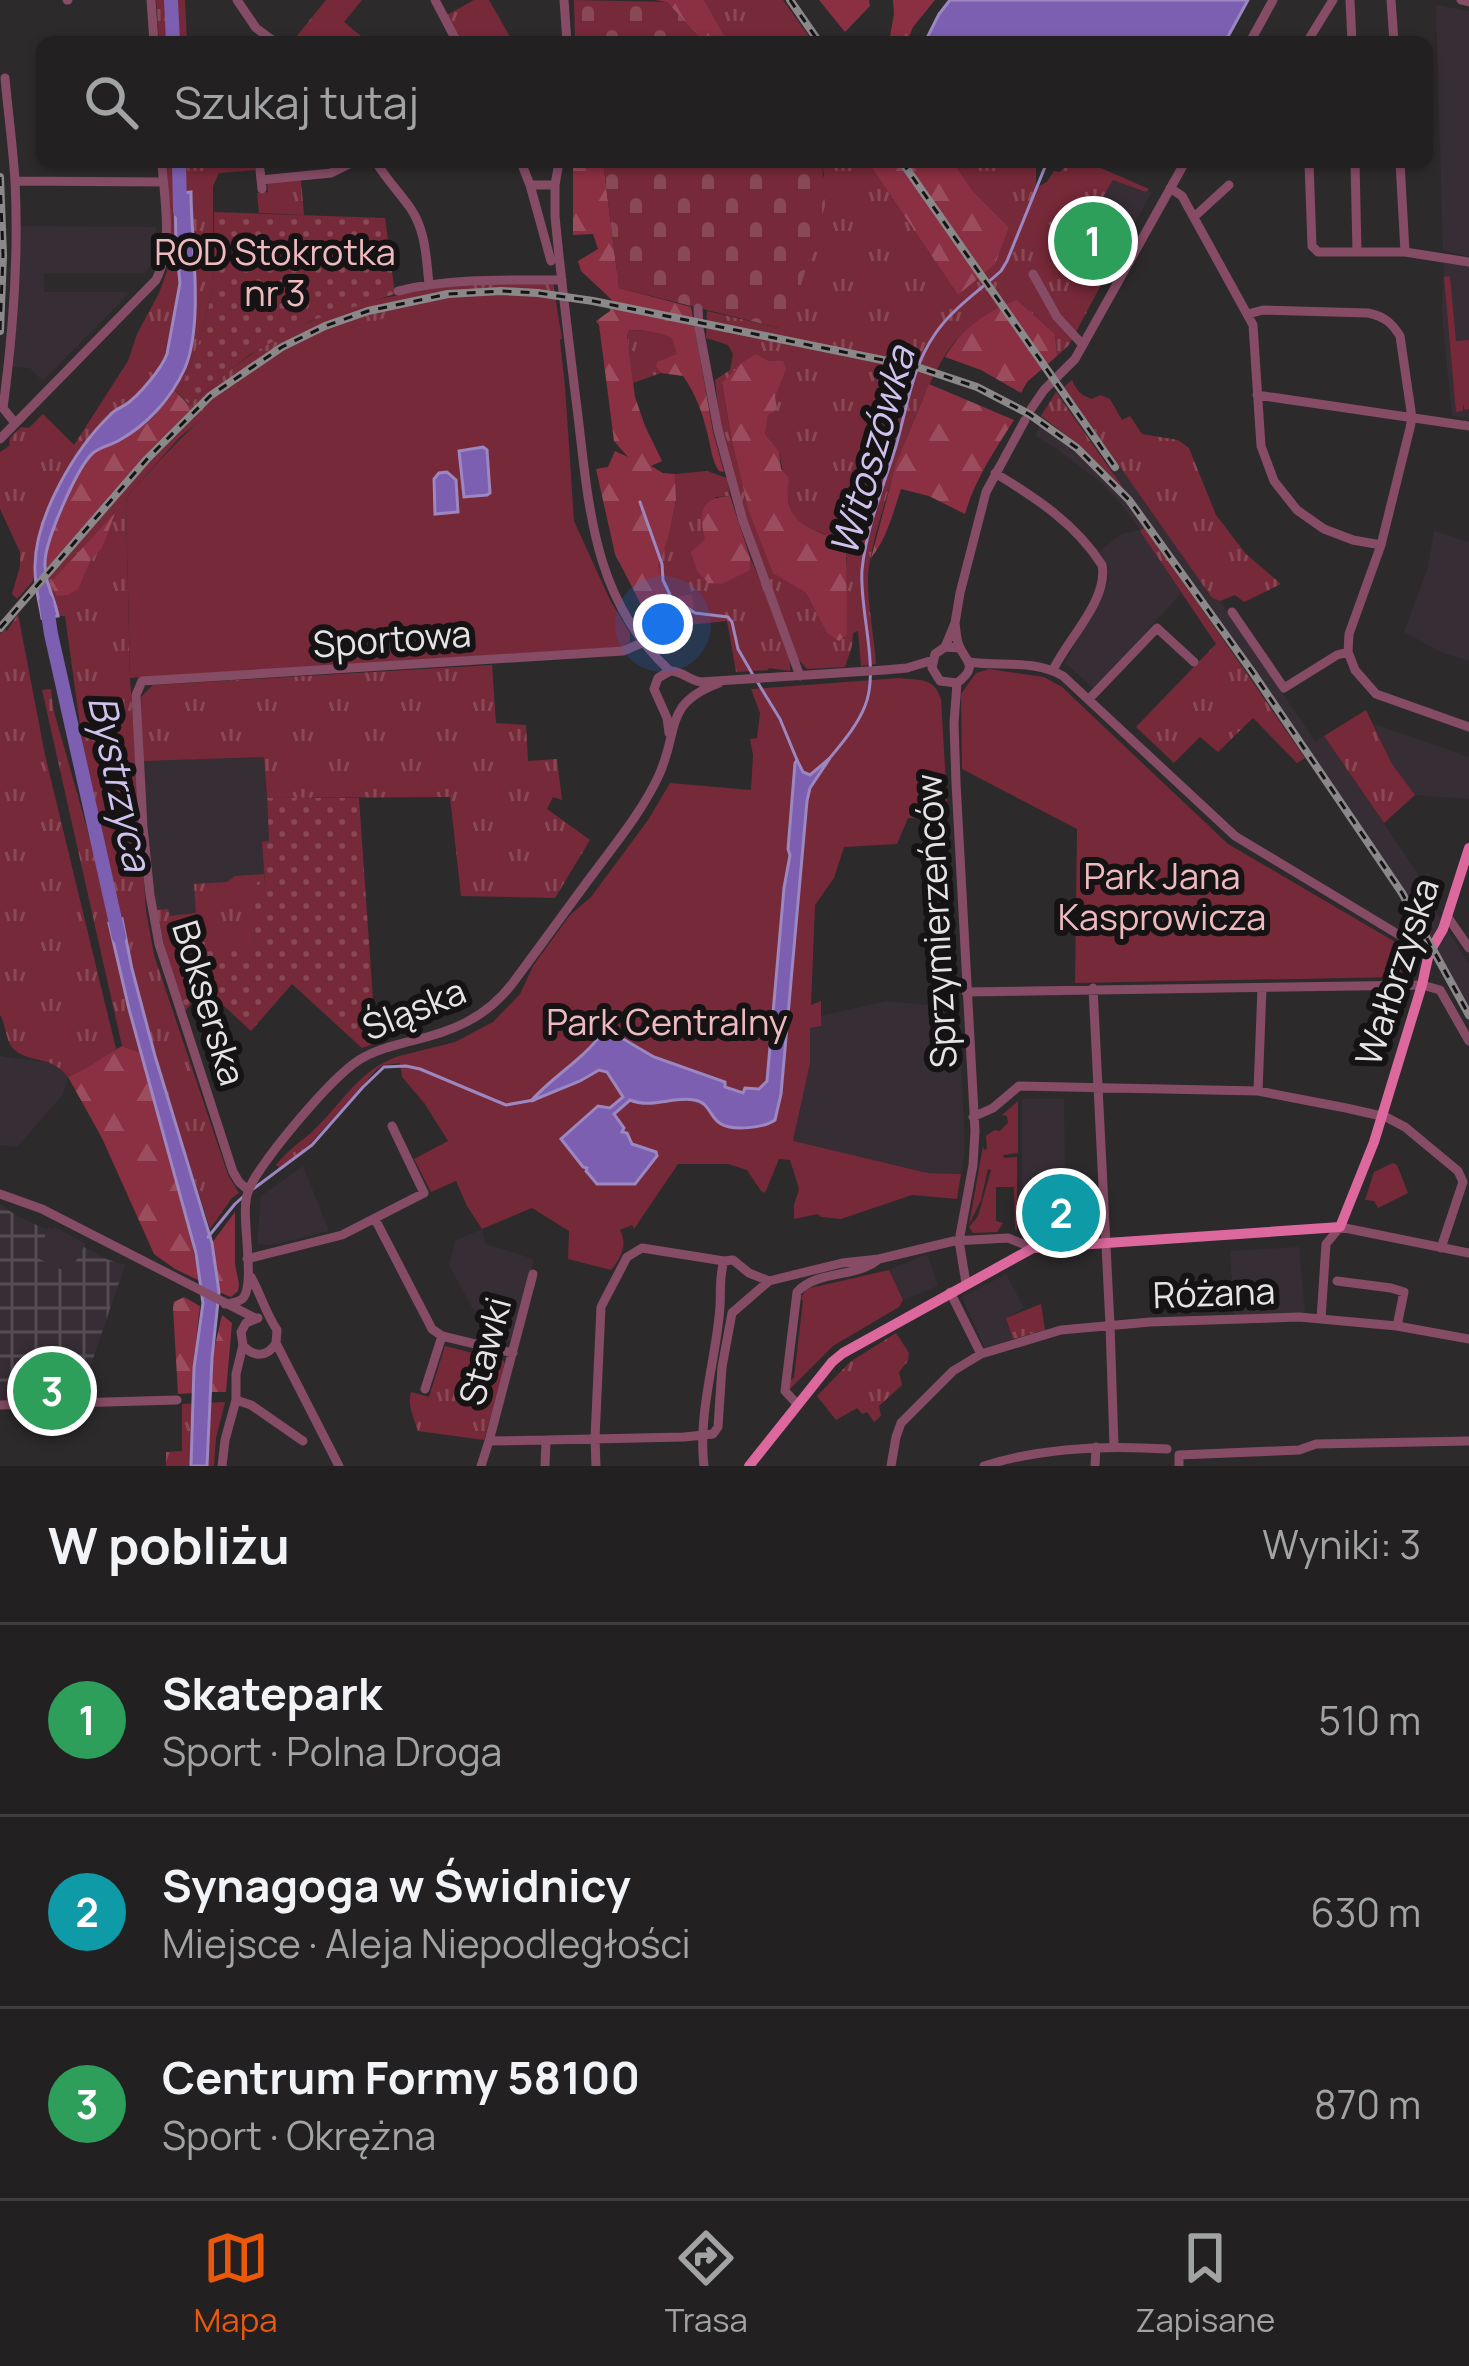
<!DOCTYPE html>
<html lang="pl">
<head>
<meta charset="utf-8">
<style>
  body { margin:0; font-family:Manrope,sans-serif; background:#2a282a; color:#f1f3f6 }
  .you { position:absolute; left:663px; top:624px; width:42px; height:42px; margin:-30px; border:9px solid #fff; border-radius:50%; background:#1a73e8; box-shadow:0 0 0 18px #1a73e833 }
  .badge { display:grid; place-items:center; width:78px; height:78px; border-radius:50%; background:#ea580c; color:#fff; font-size:39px; font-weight:700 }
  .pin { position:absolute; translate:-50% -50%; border:6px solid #fff; box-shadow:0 3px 12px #0006 }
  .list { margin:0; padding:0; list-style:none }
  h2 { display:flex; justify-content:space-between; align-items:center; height:156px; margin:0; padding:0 48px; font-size:51px }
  h2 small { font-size:39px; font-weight:400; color:#a2a3a5 }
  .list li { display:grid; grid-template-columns:78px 1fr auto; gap:36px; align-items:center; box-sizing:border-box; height:192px; padding:0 48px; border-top:3px solid #3f3e3f }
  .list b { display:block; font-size:45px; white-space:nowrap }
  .list p { margin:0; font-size:39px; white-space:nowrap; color:#a2a3a5 }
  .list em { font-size:39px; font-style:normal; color:#a2a3a5 }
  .icon { flex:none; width:66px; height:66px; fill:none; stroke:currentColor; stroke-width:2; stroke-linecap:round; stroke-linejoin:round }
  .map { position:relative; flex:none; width:1469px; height:1466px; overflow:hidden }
  .search { position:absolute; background:#222021; box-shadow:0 3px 9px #0004; left:36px; right:36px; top:36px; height:132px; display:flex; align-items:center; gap:30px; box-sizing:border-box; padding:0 42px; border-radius:18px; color:#a2a3a5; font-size:45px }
  .sheet { height:732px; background:#222021 }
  nav { display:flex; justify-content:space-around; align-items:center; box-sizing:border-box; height:168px; border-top:3px solid #3f3e3f; background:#222021; font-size:33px; color:#a2a3a5 }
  nav a { display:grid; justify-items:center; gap:6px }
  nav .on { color:#ea580c }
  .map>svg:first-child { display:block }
  .built { fill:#372e35 }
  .industrial { fill:url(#industrial-grid) }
  .grass { fill:url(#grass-tufts); fill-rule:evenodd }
  .forest { fill:url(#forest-firs) }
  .cemetery { fill:url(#cemetery-stones) }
  .park { fill:#762938 }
  .garden { fill:url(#garden-dots) }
  .water { fill:#7c5fb0; stroke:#9c87c0; stroke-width:3 }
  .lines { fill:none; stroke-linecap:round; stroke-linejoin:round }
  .stream { stroke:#9c87c0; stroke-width:3 }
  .river { stroke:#7c5fb0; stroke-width:14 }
  .minor { stroke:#864c65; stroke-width:9 }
  .major { stroke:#dd689e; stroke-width:10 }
  .rail-casing { stroke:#8b888a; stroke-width:8 }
  .rail { stroke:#151314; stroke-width:3; stroke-dasharray:9; stroke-linecap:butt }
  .labels { text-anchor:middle; stroke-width:12; stroke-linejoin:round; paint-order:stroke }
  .park-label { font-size:36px; fill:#efbabf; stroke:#151314 }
  .street-label { font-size:36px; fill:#e5e3e5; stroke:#151314 }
  .water-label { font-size:39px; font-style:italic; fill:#cfc2ee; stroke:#151314 }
</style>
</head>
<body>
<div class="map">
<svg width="1469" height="1466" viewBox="0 0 1469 1466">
  <defs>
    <pattern id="industrial-grid" width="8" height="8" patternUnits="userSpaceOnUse" patternTransform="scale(3)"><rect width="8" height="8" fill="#372e35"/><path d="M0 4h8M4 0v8" fill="none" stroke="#544c52"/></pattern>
    <pattern id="grass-tufts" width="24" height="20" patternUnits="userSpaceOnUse" patternTransform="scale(3)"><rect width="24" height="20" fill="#762938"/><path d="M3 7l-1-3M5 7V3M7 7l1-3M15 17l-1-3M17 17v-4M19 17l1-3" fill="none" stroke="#894855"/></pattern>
    <pattern id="forest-firs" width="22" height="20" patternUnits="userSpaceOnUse" patternTransform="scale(3)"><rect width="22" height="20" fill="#8b2f42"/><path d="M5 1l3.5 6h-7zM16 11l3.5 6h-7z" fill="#9b4d5d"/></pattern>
    <pattern id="cemetery-stones" width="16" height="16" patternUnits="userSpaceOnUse" patternTransform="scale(3)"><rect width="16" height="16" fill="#762938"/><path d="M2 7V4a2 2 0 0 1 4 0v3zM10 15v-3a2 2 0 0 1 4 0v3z" fill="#894855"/></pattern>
    <pattern id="garden-dots" width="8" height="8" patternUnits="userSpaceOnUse" patternTransform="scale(3)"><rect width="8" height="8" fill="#762938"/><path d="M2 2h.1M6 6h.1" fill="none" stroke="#894855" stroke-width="1.8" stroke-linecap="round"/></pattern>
  </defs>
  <rect width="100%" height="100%" fill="#2d2a2c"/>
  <path class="built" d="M1436,5L1469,11V257L1443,250Z
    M1113,180L1152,192L1126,238L1091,216Z
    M19,226L156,227V249L152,263L145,273H44V292H130L43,381L30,368L11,367Z
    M1444,260L1469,264V418L1452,416L1442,315Z
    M1064,387L1212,598L1220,601L1315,741L1324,736L1420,877L1428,873L1442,893L1436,912L1469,964V1025L1422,932L1378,864L1145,528L1141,532L1181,593L1095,689L1065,663L1109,581L1107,564L1099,552L1121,534L1140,530L1131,516L1103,484L1057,449L1036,436L1041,416L1079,445L1118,483L1114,473L1056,392Z
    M1434,531L1469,542V661L1441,652L1404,632L1428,567Z
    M1374,724L1469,757V799L1415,795L1392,764Z
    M264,757L269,842L262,843L265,885L255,947L163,950L151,872L143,761Z
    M886,1001L959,1008L965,1150L961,1174L929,1173L793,1142L810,1063V1027L821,1025V1016Z
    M0,1056L51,1063L63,1070L68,1077L63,1094L17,1147L0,1145Z
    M1022,1099H1064L1065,1184L1093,1183L1095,1225L1022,1231Z
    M303,1166L329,1231L272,1245L257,1244L261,1196Z
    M48,1227L53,1229L55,1227L86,1244L69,1273L38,1259Z
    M482,1229L485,1244L534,1259L511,1341L488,1336L449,1265L455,1241Z
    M1299,1247L1305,1313L1234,1315L1230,1251Z
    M927,1254L938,1286L903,1300L889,1270Z
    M1006,1274L1024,1308L1006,1318L1013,1339L985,1348L962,1297Z"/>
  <path class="industrial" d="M0,1204L14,1214L47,1230L38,1258L43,1261L69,1273L84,1247L106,1259L125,1265L80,1397L0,1400Z"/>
  <path class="grass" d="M156,0H185L187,42H159Z
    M326,0H362L344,22L368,42H292Z
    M474,0H489L513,42H461L447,15Z
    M704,0H783L813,42H728Z
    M167,162H256L257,170L219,173L213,186V289L201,336L179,394L173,389L185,367L191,192L175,194L176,243L180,284L167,354L163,365L136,396L126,405L116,409C74,456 32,516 33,581L17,599L12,594L20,566V552L0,509V452L9,446L10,438L21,427L29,428L43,414L74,445L128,361L137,334L159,293L167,271L171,254Z
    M822,162H874L872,168L958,295L1009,227L972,190L953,162H1036V188L1047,182L1054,171L1060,172L1068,162H1087L1149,189L1146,192L1113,180L1092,215L1126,238L1069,345L1057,356L1055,334L1017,300C997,314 973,326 956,341C927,367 866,542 868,581C868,608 874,636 876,664L861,666L858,631L853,633L852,646L845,667L807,669L797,658L745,519L721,430L715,380L730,370L733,354L728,345L706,338L707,311L779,328L824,175ZM785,369L768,414L765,434L779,451L791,515L805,527L825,534L847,558L845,576L847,634L827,633L806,593L773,572L749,511L732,441L722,384L728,379Z
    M301,180L304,215L259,213L257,193L268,192L267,183Z
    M500,282L553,283L562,339L485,343L238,388L179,438L129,494L126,502L130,678L146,911L154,955L228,1175L239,1193L232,1198L210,1229L155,1056L132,969L85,761L65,616H58L45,570L142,459L191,408L189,404C208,389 227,372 246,358C322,303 410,289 500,282Z
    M629,330L657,331L672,337L678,354L656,367L661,373L633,383L627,336Z
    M1072,380C1077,391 1080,395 1092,399L1100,395L1110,399L1122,420L1130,416L1142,434L1178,440L1189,448L1216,515L1246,554L1281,584L1244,602L1235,595L1220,601L1212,598L1064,387Z
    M1056,392L1124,489L1079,445L1041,416Z
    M707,471L727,478L730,496L715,497L750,570V557C761,584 793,645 790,671L769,668L768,670L736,672L727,621L689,625L691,594L667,598L658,566L668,539L676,500L675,474Z
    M1145,527L1305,758L1297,763L1253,718L1218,752L1200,737L1174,763L1136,727L1216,644L1140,531Z
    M18,614L45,755L116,1049L83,1072L68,1077C51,1055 33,1064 16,1051C5,1043 7,1026 0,1015V634L4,629L7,631Z
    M492,665L496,723L526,725L528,761L557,759L562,800L553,797L547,809L590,840L555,898L461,896L450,797L267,798L264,757L143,761L141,697L153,685Z
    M51,689L53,708L97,864L141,1053L122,1046L42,690Z
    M1366,710L1392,764L1415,795L1384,823L1324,736Z
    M264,874L265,885L253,886L255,947L204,946L170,973L157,910L168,909L170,916L196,913L194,884L227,882L235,876Z
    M399,1056L401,1063L384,1065L377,1069L309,1145L280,1168L276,1165C287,1151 299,1143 312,1132C341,1105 359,1069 399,1056Z
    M1393,1163L1397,1165L1408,1193L1378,1208L1374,1201L1365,1200L1374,1172Z
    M1041,1304L1045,1330L1013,1339L1006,1318Z
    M896,1333L909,1353L908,1361L899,1372L902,1385L879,1406L881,1416L874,1422L867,1412L862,1414L857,1408L836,1420L817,1396L850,1362Z
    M445,1346L504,1361L505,1366L484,1440L418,1431C414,1420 407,1403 411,1392L429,1397Z
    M225,1402L216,1438L214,1466H166V1452L182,1451V1404Z"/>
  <path class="forest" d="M655,0H704L728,42H703L667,2Z
    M819,0H869L870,6L845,32Z
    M893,0H935L913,27L907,42H889L894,14Z
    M573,162H603L619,288L691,307L713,432L724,472L719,471C711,459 711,446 707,432C702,411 695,393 683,376L661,373L656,367L657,362L677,354L672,338C657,331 645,330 629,330L627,336L635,397L645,426L662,461L651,466L663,473L675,474L676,500L668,539L658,566L668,598L691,594L694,605L689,625L653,628L615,554L596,469L608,467L615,451L628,457L614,441L599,325L596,321L610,311L612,300L581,271L578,261L598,249L593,234L573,235Z
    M874,162H953L972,190L1009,227L995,264L958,295L872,168Z
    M1017,300L1055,334L1057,356L1027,382L1021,393L981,370L945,357C963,327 986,312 1017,300Z
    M756,354L768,361H783L786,369L775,397L777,409L768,415L765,434L779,451L781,469L789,478C781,527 810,526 846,544L847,634L839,641L827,633L806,593L773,573L749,512L732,441L722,383L743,362Z
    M929,384L1014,420C995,450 975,479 965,514L929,496L901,489C893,513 887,538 871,558L896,464Z
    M173,389L192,408L142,459L45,570C45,543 72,468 95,452C101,448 107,447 113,444C123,439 142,427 151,419C160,411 165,399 173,389Z
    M730,496L750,557V570L722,584L708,583L697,571L691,552L705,539C699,513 699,498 730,496Z
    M115,513L102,548L91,559L78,589L68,595L57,596L50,583Z
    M122,1046L141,1053L181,1192L200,1281L175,1269L154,1254L102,1138L68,1077C88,1070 103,1056 122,1046Z
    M235,1212V1264L239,1284L238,1291L231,1297L219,1292L212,1243Z
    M184,1297L200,1306L193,1368L194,1393L178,1394L173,1308L174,1302Z
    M222,1315L232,1323L226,1392H209L212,1358Z"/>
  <path class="cemetery" d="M574,0L667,2L703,42H575Z
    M603,162H822L825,206L791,318L779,328L619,288Z"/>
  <path class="park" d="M1091,220L1113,232L1090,273L1066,260Z
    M1450,276L1456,341L1469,340V409L1465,410L1463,404V411L1456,412L1444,277Z
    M483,302L556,304L565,386L574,521L610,600L630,633V642L621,647L130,678L126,503L129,494C174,444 221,393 280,359C342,323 413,310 483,302Z
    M989,669L1044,677L1062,687L1228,844L1409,950L1412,955L1407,974L1401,977L1075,983L1077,829L962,769L961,694L976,673Z
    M899,678C918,681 934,676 941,699L948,819L908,818L897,844L844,847L834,878L815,905L811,1005L821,1001V1026L810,1028V1063L793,1141L928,1173L961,1174L957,1199L912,1195L841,1219L821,1217L818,1214L794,1219V1205L799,1189L790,1160L779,1159L765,1193L761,1191L747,1170L728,1164H678L634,1229L632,1225L620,1230C628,1245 621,1258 611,1270L568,1259L569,1231L532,1208L482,1229L467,1206L456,1181L431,1192L414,1159L448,1141L425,1104L402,1077L399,1056L455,1042L493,1022L520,994L533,966L570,915L591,897L648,820L670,783L751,790L753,755L750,739L757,738L760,713L751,689Z
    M1018,1101V1153L1003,1155L1004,1158L1017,1157V1230L1015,1231L1014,1187H996V1221L1003,1223L997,1232L973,1233L969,1227L978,1216L991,1170L988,1169L981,1200L969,1225L983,1146L984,1150L987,1149L986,1136L994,1130L1000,1131L1008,1123L1007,1116L1002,1115Z
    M889,1270L903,1300L899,1307L833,1346L789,1390V1382L794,1377L803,1301L801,1298L806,1289Z"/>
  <path class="garden" d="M214,212L385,218L395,294L310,321L249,355L189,404L179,394L201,336L213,289Z
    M267,798H359L376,1043L362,1048L292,984L251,1031L224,1006L217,1011L199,994L184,1012L170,973L204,946H255L252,885L265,884L262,842L269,841Z"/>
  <path class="water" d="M950,0H1248L1225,42H925L939,14Z
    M191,192C191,241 204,323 185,368C171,399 147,425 118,441C111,445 100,447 93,453C77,467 45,541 45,563C44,582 55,598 58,616L42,618C39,599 34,586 35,565C36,515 75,449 110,415C114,410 120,408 125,405C138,397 162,368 167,354L180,283L176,243L175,194Z
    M483,447L487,450L490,493L487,495L464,497L459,451Z
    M447,472L456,480L458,512L435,514L434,479L439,473Z
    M830,758L810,788L807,801L781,1094L775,1120C764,1128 733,1131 721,1124C709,1117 710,1102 694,1100C674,1096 651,1109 630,1100L614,1114L624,1128L622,1132L627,1133L632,1144L656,1152L657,1156L635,1184H597L586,1171L587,1168L583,1167L561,1139L598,1106L610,1108L623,1097L607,1072L599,1070L580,1081L531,1101C553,1076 584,1059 602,1033H613L654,1057L725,1082V1087L743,1093L745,1088L759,1089L767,1081L784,888L790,855L788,849L795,763L797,760L803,772L810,775Z
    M122,919L132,969L155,1056L212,1243L219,1292L212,1358L207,1466H191L194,1368L203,1303L196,1253L129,1009L109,923Z"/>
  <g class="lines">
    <path class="stream" d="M640,502L662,564L663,580L671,597L695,613L728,617L732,622L738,649L753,675
      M758,683L780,719L797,760
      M829,759C842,743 857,726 865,706C880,670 859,609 862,570C866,528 884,485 896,446C907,408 912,367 935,334C952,309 979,291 1001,271L1007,261L1047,162
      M253,1189L312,1145L363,1087L384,1067L406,1066L420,1069L506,1105L534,1100
      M208,1237L235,1204L245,1195"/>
    <path class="river" d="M171,0L173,42
      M179,162L180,211
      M46,601L51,634L119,937"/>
    <path class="minor" d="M67,0H68
      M151,0L154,42
      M237,0L256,28L275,42
      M435,0L457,42
      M564,0L567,42
      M1350,0L1352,42
      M1391,0L1394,42
      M1461,0L1469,2
      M1250,42L1273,0
      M1307,42L1333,0
      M5,78C8,112 13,147 15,181C19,258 13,333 3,408L15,423
      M376,162C386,179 400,193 411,209C426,232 426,257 429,284
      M521,162L530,185H555
      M559,162L555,185V216C561,280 569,344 577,408C589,505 592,599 670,671C682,671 689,680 701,682L884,670L907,668L933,660
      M1309,162L1312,246L1318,252H1405L1469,262
      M1355,162L1357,252
      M1400,162L1405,252
      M260,170L262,189
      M261,180L331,173L353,162
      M15,181L163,182
      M530,185L551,261
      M1170,188L1182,196L1253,325L1261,446L1274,481L1297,510L1324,529L1353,540L1381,545
      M1194,217L1229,185
      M1033,274L1057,317L1083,345
      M398,291C452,278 507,280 562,280
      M698,308L699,328L718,430L743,521L800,676
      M1248,314L1263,310L1368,313C1384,316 1392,323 1400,336L1412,418L1410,428L1381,545L1349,634L1348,652L1355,670L1376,694L1469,727
      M1257,395L1469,426
      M1031,409L1044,390L1075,359L1185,162
      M0,439L156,280C174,244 164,201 162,162
      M995,473C1036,498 1076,524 1102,565C1109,599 1067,640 1053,670
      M1232,612L1284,688L1337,655L1348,652
      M955,623C956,629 956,636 958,643C964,661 981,665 957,683L940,681L932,668L935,654L945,647L959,648
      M945,647L955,623L960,593L986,492L1025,420
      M969,662C1001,667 1035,659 1063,676L1235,836L1429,953
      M957,683L954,723L956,783L975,1131L973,1165L959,1241L966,1283
      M1089,699L1157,628L1194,662
      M669,733L667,718L654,689L658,678L670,671
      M1447,916L1469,948
      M1093,988L1110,1325L1114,1446
      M966,992L1422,985L1440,990L1469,1041
      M1258,1091L1262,988
      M973,1117L993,1108L1019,1086L1258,1091L1346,1108L1386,1117L1405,1127L1458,1171L1463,1182L1441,1248
      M248,1190L239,1182L233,1172L159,944L150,895L143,827L136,695L142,681L623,651L644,642
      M0,1194L42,1209L255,1318
      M375,1219L432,1329L442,1336L425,1389
      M247,1259L342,1235L424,1193L392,1126
      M251,1277C261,1295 266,1314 277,1330L276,1343L339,1466
      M1337,1281L1391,1288L1404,1292L1397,1326
      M950,1292L981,1354
      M225,1304C229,1304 238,1302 242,1299C256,1288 242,1221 246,1201C247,1191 251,1184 256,1176C276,1145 330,1079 359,1060C375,1050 393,1046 411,1041C451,1032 486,1018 512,984C539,948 566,910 593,874C616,843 643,810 659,775C680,728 663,704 719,683
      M1321,1319L1326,1244L1340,1227L1469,1253
      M442,1336L513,1353
      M243,1345C253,1358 268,1357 276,1343
      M236,1400L251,1405L303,1441
      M0,1405L177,1400
      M798,1405L785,1391L797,1292C819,1269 855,1279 879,1259
      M546,1440L684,1437L713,1434L718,1427L722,1367L732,1313L769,1281
      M489,1441L533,1274
      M222,1466L225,1440L236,1400V1374L243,1345L241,1332L246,1323L258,1318
      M481,1466L489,1441L546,1440L545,1466
      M596,1466L595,1438L601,1307L627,1257L642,1248L724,1261L733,1260L749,1273L769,1281L842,1263L879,1259L954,1241L1008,1238L1033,1248
      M704,1466C698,1416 714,1366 719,1317C722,1297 718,1280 724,1261
      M891,1466L896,1437L901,1423L953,1371L981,1354L1061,1330L1150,1322L1299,1317L1397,1326L1469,1339
      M984,1466C1043,1447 1106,1445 1167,1449
      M1095,1466L1096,1447
      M1179,1466V1455L1299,1450L1316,1444L1469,1441"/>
    <path class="major" d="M749,1466L832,1362L843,1353L1033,1248L1340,1227L1374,1142L1422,985L1429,953L1443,929L1469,848"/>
    <defs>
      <path id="rail" d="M790,0L819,42
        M902,162L1115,467
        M0,177L3,255L0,331
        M0,628L147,459L210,396L282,347L325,326L368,311L448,294L501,291L538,293L593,301L917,367L977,387L1029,414L1077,448L1129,500L1253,673L1402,893L1469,1015"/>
    </defs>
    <use href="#rail" class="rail-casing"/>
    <use href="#rail" class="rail"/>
  </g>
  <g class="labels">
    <g class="park-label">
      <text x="275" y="265">ROD Stokrotka<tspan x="275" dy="41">nr 3</tspan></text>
      <text x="1162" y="889">Park Jana<tspan x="1162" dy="41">Kasprowicza</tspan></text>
      <text x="667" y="1035">Park Centralny</text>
    </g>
    <g class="street-label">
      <text transform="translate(392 639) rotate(-4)" y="13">Sportowa</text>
      <text transform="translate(936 921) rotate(-93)" y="13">Sprzymierzeńców</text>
      <text transform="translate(1397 972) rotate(-72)" y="13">Wałbrzyska</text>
      <text transform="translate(209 1003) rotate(73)" y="13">Bokserska</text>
      <text transform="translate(414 1009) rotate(-22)" y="13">Śląska</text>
      <text transform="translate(1214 1293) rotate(-2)" y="13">Różana</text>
      <text transform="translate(485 1351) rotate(-75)" y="13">Stawki</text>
    </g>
    <g class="water-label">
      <text transform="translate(872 451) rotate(-74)" y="14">Witoszówka</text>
      <text transform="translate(120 783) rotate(78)" y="14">Bystrzyca</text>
    </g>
  </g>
</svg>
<div class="you"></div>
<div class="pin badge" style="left:1093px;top:241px;background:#2e9e5b">1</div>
<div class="pin badge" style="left:1061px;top:1213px;background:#0f9aa8">2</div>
<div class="pin badge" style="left:52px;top:1391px;background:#2e9e5b">3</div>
<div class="search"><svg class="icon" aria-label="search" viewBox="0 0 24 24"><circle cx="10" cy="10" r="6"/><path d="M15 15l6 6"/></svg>Szukaj tutaj</div>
</div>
<section class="sheet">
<h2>W pobliżu<small>Wyniki: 3</small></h2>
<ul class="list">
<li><span class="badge" style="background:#2e9e5b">1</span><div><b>Skatepark</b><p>Sport · Polna Droga</p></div><em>510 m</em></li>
<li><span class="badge" style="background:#0f9aa8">2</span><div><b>Synagoga w Świdnicy</b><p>Miejsce · Aleja Niepodległości</p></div><em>630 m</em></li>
<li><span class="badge" style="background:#2e9e5b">3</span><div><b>Centrum Formy 58100</b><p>Sport · Okrężna</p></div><em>870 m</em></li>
</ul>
</section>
<nav>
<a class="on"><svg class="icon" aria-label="map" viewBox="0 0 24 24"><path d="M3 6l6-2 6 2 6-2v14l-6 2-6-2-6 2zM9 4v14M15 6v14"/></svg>Mapa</a>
<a><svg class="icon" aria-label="directions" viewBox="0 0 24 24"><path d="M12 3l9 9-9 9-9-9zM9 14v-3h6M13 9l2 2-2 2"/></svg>Trasa</a>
<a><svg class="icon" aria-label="saved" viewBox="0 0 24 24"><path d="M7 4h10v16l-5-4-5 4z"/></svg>Zapisane</a>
</nav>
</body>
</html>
